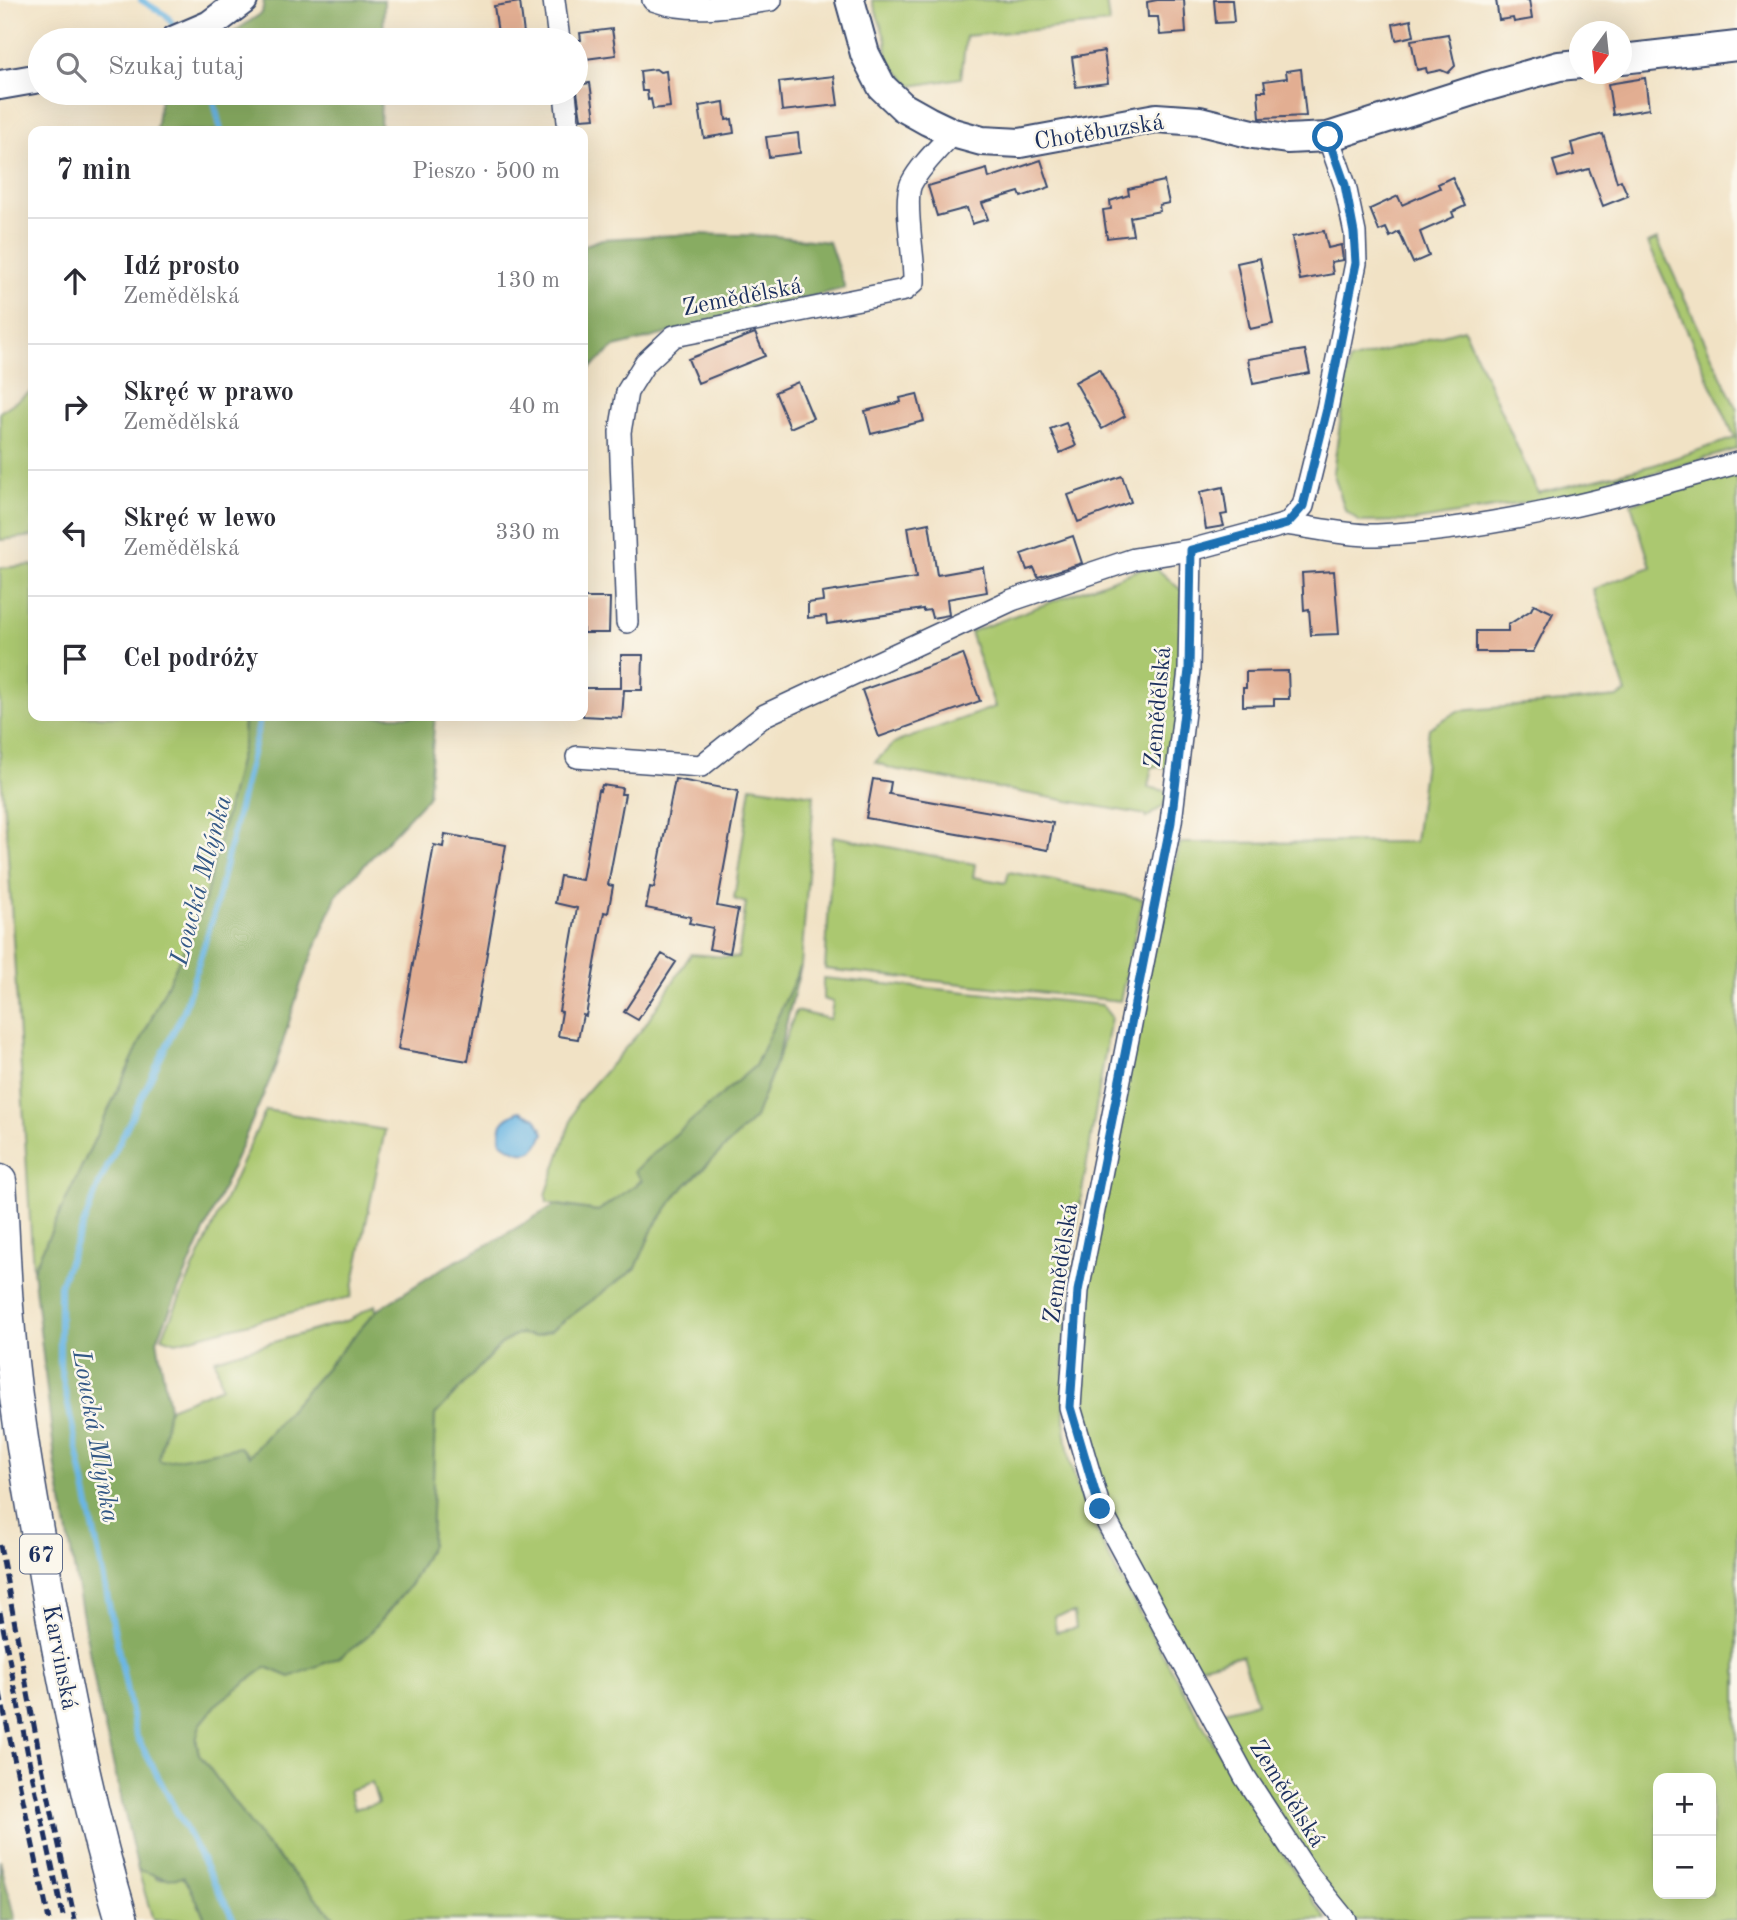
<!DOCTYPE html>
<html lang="pl">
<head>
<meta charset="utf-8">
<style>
  body { margin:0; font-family:"Old Standard TT",serif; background:#f2f2f3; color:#2b2b33 }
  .controls { position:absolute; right:21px; bottom:21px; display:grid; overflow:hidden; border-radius:14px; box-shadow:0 7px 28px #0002 }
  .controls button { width:63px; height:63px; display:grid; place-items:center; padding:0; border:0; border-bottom:2px solid #e1e1e2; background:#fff; color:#2b2b33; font:35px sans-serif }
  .compass { position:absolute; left:1569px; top:21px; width:63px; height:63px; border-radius:50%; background:#fff; box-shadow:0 7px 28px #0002; rotate:195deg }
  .stop { position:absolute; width:21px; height:21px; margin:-16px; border:5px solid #1f6fb2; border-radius:50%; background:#fff }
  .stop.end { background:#1f6fb2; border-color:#fff; box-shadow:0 2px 7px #0008 }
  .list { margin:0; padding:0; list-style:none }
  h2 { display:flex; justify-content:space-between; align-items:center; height:91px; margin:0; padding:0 28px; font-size:30px }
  h2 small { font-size:23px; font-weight:400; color:#7c7c81 }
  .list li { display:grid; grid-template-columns:46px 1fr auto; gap:21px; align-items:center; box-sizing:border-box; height:126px; padding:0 28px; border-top:2px solid #e1e1e2 }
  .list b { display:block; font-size:26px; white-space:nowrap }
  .list p { margin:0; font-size:23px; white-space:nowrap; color:#7c7c81 }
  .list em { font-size:23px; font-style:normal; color:#7c7c81 }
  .icon { flex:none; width:38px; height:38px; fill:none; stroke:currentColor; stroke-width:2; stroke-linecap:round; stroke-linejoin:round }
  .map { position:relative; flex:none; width:1737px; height:1920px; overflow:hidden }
  .search { position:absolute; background:#fff; box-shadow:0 7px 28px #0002; left:28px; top:28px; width:560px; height:77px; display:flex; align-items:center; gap:18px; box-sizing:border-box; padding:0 24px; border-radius:38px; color:#7c7c81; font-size:26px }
  .panel { position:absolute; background:#fff; box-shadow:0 7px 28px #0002; left:28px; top:126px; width:560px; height:595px; border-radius:14px }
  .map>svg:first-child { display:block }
  .green { fill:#abc86f; stroke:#637c66; stroke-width:2; fill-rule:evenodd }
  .forest { fill:#88ac62; stroke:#526e60; stroke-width:2 }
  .water { fill:#6ab6e3; stroke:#4272a0; stroke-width:2 }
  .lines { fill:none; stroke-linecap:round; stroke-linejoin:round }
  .stream { stroke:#6ab6e3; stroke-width:6 }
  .building { fill:#e2ae92 }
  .street-casing { stroke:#3b4a6d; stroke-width:24 }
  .secondary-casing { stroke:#3b4a6d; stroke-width:32 }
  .primary-casing { stroke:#3b4a6d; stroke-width:35 }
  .street { stroke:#fff; stroke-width:21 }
  .secondary { stroke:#fff; stroke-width:28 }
  .primary { stroke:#fff; stroke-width:32 }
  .rail { stroke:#1b2f5e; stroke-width:5; stroke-dasharray:10 5; stroke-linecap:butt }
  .route { stroke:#1f6fb2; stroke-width:9 }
  .labels { text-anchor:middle; stroke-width:5; stroke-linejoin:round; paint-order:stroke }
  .shield { fill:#fbf7ec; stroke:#5e6b89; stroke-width:2 }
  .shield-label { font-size:23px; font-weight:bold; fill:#1b2f5e }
  .street-label { font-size:24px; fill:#1b2f5e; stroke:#fbf7ec }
  .water-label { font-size:26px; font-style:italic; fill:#335886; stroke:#fbf7ec }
</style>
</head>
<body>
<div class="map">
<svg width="1737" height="1920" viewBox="0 0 1737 1920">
  <rect width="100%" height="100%" fill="#fbf7ec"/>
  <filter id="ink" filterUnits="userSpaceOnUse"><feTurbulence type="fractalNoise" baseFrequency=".0143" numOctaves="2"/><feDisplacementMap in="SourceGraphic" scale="14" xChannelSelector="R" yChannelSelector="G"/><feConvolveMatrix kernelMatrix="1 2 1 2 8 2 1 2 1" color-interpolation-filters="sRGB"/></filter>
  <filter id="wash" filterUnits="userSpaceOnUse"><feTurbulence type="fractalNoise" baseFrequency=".00686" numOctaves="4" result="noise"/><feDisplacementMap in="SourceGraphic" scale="28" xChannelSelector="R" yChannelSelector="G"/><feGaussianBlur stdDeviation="1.57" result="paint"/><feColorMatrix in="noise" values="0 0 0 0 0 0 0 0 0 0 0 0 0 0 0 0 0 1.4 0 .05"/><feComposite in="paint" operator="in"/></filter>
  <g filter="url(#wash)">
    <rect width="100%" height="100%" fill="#f1e2c5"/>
    <path class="green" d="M872,0H1106L1109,23L966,36L961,78L912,86L887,60L886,40Z
      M1657,239L1737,410V449L1585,493L1414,521L1360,522L1345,510L1333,472L1349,361L1464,329L1538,493L1654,465L1735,438L1648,243Z
      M33,390V536L0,540V412Z
      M1737,469V1920H1349L1213,1714L1257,1702L1242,1655L1187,1669L1102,1500L1085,1439L1081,1348L1091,1238L1124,1069L1180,843L1415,842L1429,728L1458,711L1618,697L1626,693L1593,589L1651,567L1631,504ZM1658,1778H1711V1894H1658Z
      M33,565V716H244L243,745L202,911L33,1270L7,839L0,766V568Z
      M1154,566L1182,591L1178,722L1171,769L1152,766L1148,787L1170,792L1163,806L1146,818V815L893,769L875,762L894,743L995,707L970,632L1138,570Z
      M751,786L814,795L801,966L755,1066L647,1159L635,1171L642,1180L598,1211L547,1203L546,1195L577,1103L644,1027L691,954L738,958L746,903L734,899Z
      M833,836L975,864L973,877L1006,883L1009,872L1143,899L1120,1001L825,969Z
      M823,978L1102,1005L1111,1017L1071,1259L1064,1364V1420L1070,1462L1083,1503L1115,1569L1170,1667L1238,1786L1327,1920H337L264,1843L199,1754C197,1744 195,1735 199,1726C209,1704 247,1681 266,1667L290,1677L365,1639L410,1586L431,1545L435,1415L501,1344L517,1334L535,1336L550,1331L636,1268L653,1228L679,1192L755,1118L796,1011L830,1019L833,1002L823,999ZM1074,1613L1076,1628L1056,1632L1054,1616ZM372,1783L378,1803L354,1809L349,1790Z
      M266,1110L385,1130L351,1297L176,1342L162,1337Z
      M375,1305L376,1311L249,1456L240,1447L162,1462L158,1459L169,1408L222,1387L215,1359L349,1320Z
      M138,1870L150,1872L158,1879L182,1877L189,1885L206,1920H153Z"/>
    <path class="forest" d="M264,0H384L383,40H222L262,13Z
      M161,93H381L380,131H156Z
      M694,234L774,236L829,242L845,288L615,347L583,374V246L602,239Z
      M244,716H435L428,797L337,894L300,986L275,1068L157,1340L169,1408L159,1459L161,1462L240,1447L249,1456L376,1311L441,1269L491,1243L555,1205L598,1211L642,1181L635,1171L647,1159L755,1066L801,966L778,1056L755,1118L679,1192L653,1228L636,1268L550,1331L535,1336L517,1334L501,1344L435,1415L431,1545L410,1585L365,1639L340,1657L290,1677L266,1667L218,1703L200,1725L196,1741L199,1754L264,1843L337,1920H206L189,1885L183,1877C161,1882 158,1874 138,1870L97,1695L56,1468L33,1270L202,911L243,745Z
      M0,1860L15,1920H0Z"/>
    <path class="water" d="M520,1111L536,1118L544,1133C535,1159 520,1156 501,1142C498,1123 503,1118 520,1111Z"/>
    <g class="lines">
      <path class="stream" d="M141,0L167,16L178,32
        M212,93L221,131
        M234,1920L136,1735L60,1366V1285L99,1184L184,1010L213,917L261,716"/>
    </g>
    <g id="blocks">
      <path class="building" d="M1157,0H1184L1186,33L1160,35L1158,17H1148L1147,2Z
        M1214,0H1232L1234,22L1216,23Z
        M1496,0H1529L1532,19L1514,22L1513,18L1499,20Z
        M520,2L524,34L518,35L519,40H499L494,6Z
        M1411,20L1414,36L1396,40L1393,24Z
        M612,29L616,55L578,60L576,40H581L580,33Z
        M1448,34L1455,66L1448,73L1441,70L1427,73L1426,68L1417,70L1411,40Z
        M1104,51L1108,83L1076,87L1072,57Z
        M656,69L660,72L666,71L670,107L653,109L651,99L648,100L647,91H642L640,71Z
        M1301,69L1306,116L1260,118L1258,91H1266L1264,81L1287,78L1286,71Z
        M834,76L838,105L782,111L779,82Z
        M1645,78L1649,109L1613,115L1608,84Z
        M590,83L595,118L581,119L576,85Z
        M724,102L726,120L732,119L734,133L704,138L699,106Z
        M798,133L800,153L769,157L766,137Z
        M1603,134L1617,182L1621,180L1628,196L1603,206L1589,169L1558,177L1553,161L1574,155L1571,143Z
        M1041,160L1050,187L1021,197L1019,192L982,203L988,219L972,224L967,208L937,216L928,186L987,169L989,178Z
        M1452,177L1465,206L1452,212L1454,217L1420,232L1429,256L1413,263L1399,232L1390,237L1386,228L1379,231L1370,209L1398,196L1402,205L1440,188L1438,184Z
        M1164,181L1169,203L1159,205L1160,211L1130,217L1133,235L1107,238L1103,210L1111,209L1110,201L1129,195L1128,189Z
        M1324,231L1328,248L1341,245L1343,260L1331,262L1333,274L1300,280L1292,237Z
        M1260,258L1273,324L1250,329L1237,263Z
        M755,333L765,356L698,383L688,359Z
        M1305,350L1310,373L1253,384L1248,359Z
        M1099,369L1125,416L1102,429L1075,382Z
        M798,382L813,418L790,428L775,392Z
        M917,394L924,421L871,434L865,411L901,402L900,398Z
        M1066,423L1076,446L1060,453L1050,429Z
        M1122,476L1131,502L1078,522L1068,495Z
        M1223,487L1227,514L1221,515L1224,526L1206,529L1200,492Z
        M929,523L937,575L983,567L987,592L947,599L949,615L932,618L930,610L923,611V609L827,624L826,616L808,618V603L823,601L822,593L916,578L908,527Z
        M1073,536L1082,563L1038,577L1034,568L1027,570L1021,554Z
        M1334,571L1339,634L1311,635L1309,609L1304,610L1302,573Z
        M583,598H610L609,633H583Z
        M1534,604L1553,613L1533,652H1476V631H1508V625L1531,610Z
        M963,654L980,701L879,737L862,690Z
        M621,655H643L642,690H624L622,718L583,716V688H621Z
        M1288,671L1289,699H1274V705L1243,706V688H1246V672Z
        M675,779L738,791L717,906L738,910L730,953L709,949L713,928L689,923L691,917L646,908L650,887L654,888Z
        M873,779L891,782L889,794L1053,823L1048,850L866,818Z
        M602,785L622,788L621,794H625L608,885L613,886L608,913L604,912L586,1016L583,1015L578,1039L558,1036L562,1012L559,1011L577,908L555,903L560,876L582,880L598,790L600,791Z
        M445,834L506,845L468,1061L398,1049L434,845L443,847Z
        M662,954L676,962L638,1020L624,1012Z"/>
    </g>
  </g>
  <g filter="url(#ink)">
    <use href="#blocks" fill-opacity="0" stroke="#3b4a6d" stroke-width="2"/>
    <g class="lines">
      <defs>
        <path id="street" d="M554,0L559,40
          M653,0C692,14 731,6 771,0
          M565,93L569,131
          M1287,524C1315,528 1350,536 1377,535C1500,529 1620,496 1737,463
          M1191,550L1189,670L1171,822L1078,1291L1070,1407L1100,1509L1245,1777L1310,1877L1345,1920
          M627,622L620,432L627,392L645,363L674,336L905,290L914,282C915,259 903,202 911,184C920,166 939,148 953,133
          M577,757L701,766L765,715L1012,600L1134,559L1191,550L1287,524L1303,506L1327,409L1356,263L1355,233L1345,185L1328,137"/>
        <path id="secondary" d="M850,0L865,54L882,87L903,107L928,121L953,133L982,141L1020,143L1156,118L1200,121L1253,134L1287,139L1328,137L1485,87L1559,66L1580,64
          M175,40L210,25L243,0
          M1622,59L1737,46
          M0,85L40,78"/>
        <path id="primary" d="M0,1181C3,1227 4,1273 8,1319C15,1411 32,1502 48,1593C68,1703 90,1813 122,1920"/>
      </defs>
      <use href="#street" class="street-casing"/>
      <use href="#secondary" class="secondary-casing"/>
      <use href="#primary" class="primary-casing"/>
      <use href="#street" class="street"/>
      <use href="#secondary" class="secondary"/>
      <use href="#primary" class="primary"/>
      <path class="rail" d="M0,1545L40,1757L75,1920
        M0,1612L29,1760L64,1920
        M0,1693L49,1920"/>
    </g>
  </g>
  <g class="lines" filter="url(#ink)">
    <path class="route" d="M1100,1509L1070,1407L1078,1291L1171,822L1189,670L1191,550L1287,524L1303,506L1327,409L1356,263L1354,233L1345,185L1328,137"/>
  </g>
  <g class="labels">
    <rect class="shield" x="20" y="1534.5" width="42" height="39" rx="5"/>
    <g class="shield-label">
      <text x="41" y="1562">67</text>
    </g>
    <g class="street-label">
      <text transform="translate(1099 131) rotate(-9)" y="8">Chotěbuzská</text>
      <text transform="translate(742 296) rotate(-11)" y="8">Zemědělská</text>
      <text transform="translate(1157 707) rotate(-85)" y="8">Zemědělská</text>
      <text transform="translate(1060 1263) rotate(-81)" y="8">Zemědělská</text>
      <text transform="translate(61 1657) rotate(79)" y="8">Karvinská</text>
      <text transform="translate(1288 1793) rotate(58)" y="8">Zemědělská</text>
    </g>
    <g class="water-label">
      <text transform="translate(200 880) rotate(-75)" y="9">Loucká Mlýnka</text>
      <text transform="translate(97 1436) rotate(80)" y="9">Loucká Mlýnka</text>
    </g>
  </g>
</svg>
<div class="controls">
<button>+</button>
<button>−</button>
</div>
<svg class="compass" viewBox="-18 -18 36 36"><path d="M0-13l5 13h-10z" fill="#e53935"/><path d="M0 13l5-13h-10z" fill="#7c7c81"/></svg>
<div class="stop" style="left:1328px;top:137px"></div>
<div class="stop end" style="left:1100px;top:1509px"></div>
<div class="search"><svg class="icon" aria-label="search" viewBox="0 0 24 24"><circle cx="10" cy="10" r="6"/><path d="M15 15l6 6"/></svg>Szukaj tutaj</div>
<section class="panel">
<h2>7 min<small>Pieszo · 500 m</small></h2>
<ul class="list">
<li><svg class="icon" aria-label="ahead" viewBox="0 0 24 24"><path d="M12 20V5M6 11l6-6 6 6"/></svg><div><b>Idź prosto</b><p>Zemědělská</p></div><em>130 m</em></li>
<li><svg class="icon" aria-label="right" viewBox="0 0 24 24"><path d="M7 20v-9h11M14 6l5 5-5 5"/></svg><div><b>Skręć w prawo</b><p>Zemědělská</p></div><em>40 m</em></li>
<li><svg class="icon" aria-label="left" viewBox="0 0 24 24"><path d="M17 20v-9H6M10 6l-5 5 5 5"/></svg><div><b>Skręć w lewo</b><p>Zemědělská</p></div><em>330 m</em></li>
<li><svg class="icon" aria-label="arrive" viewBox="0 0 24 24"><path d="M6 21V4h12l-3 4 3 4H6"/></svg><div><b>Cel podróży</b></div></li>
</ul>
</section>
</div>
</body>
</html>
